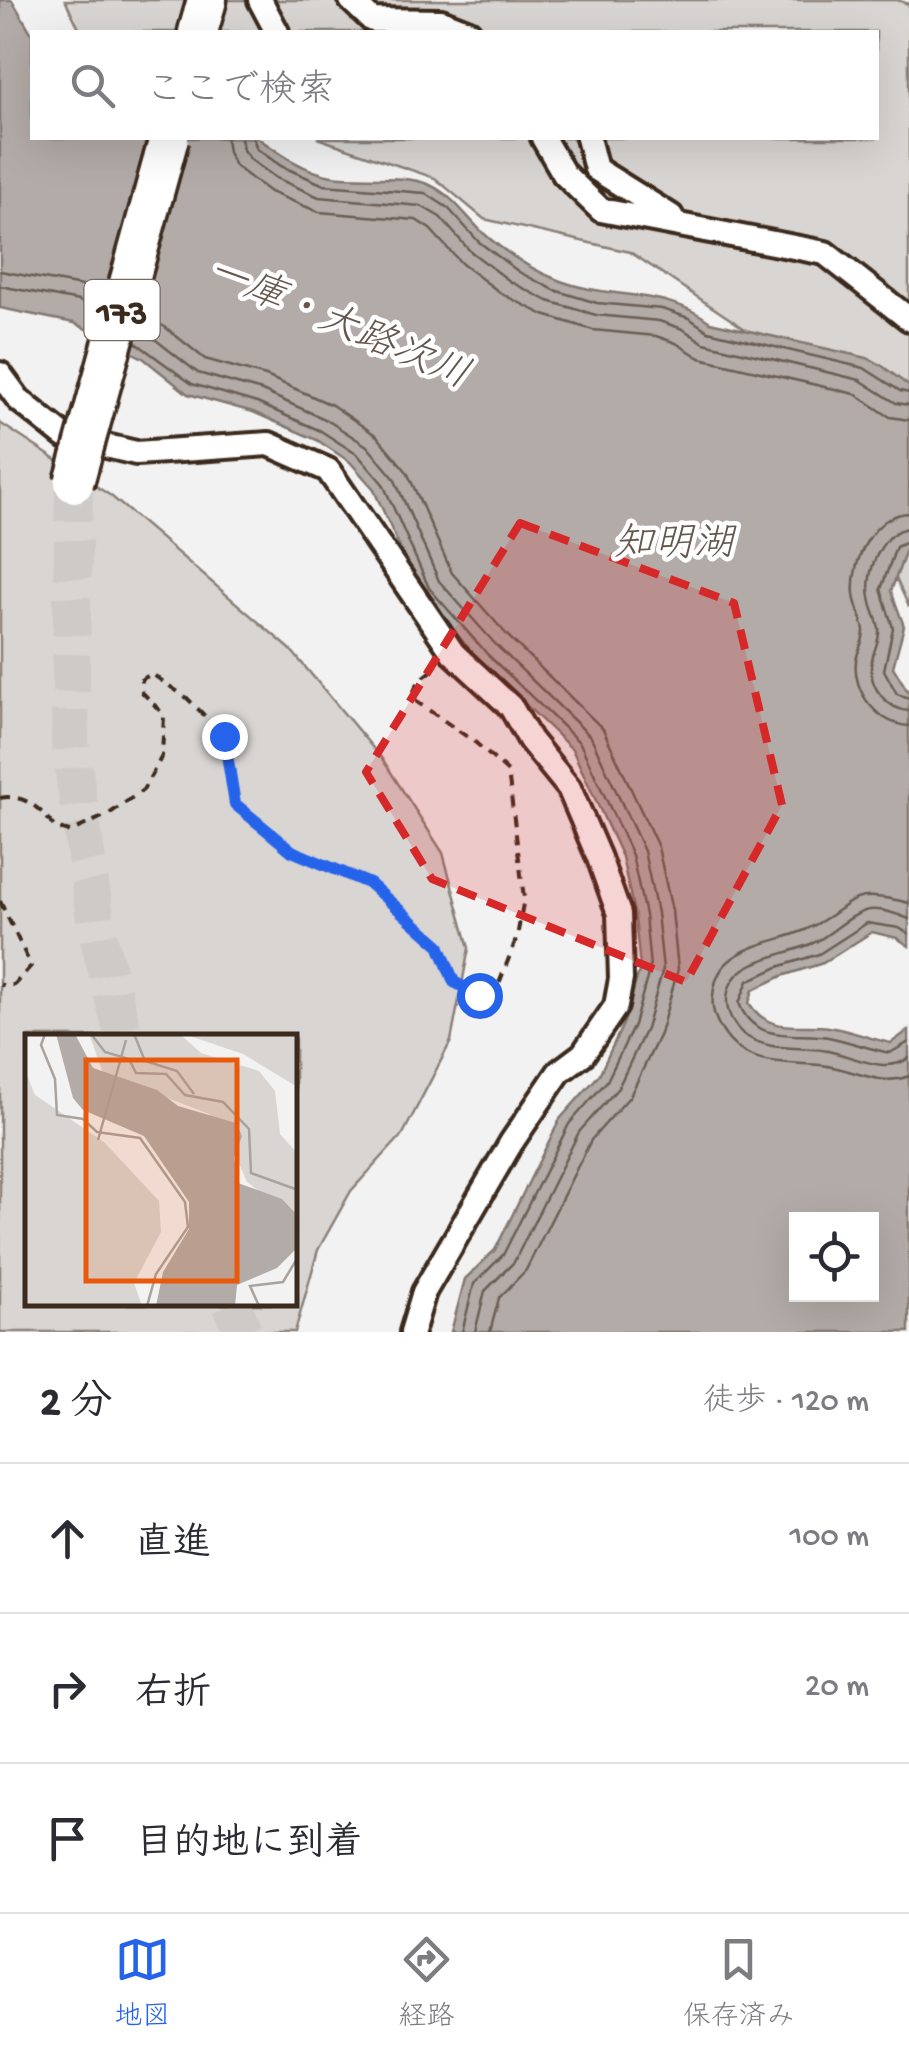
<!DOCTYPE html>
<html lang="ja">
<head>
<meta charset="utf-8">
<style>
  body { margin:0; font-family:"Gochi Hand","Klee One",sans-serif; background:#f7f7f7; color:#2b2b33 }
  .controls { position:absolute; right:30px; bottom:30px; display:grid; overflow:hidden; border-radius:0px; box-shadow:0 10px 40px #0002 }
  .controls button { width:90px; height:90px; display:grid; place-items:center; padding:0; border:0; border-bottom:2px solid #e1e1e2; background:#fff; color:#2b2b33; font:50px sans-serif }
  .stop { position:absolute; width:30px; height:30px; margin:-22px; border:8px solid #2563eb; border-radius:50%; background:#fff }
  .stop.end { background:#2563eb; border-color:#fff; box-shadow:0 2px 10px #0008 }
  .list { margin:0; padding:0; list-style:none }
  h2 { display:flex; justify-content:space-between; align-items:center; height:130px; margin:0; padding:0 40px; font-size:42px }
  h2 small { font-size:32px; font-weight:400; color:#7c7c81 }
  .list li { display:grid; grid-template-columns:65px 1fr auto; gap:30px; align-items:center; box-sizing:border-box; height:150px; padding:0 40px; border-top:2px solid #e1e1e2 }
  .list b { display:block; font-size:38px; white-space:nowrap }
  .list em { font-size:32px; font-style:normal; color:#7c7c81 }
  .icon { flex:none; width:55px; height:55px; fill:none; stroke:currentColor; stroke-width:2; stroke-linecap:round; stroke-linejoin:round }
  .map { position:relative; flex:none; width:909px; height:1332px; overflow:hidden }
  .search { position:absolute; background:#fff; box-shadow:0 10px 40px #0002; left:30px; right:30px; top:30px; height:110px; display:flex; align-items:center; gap:25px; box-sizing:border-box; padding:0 35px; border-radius:0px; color:#7c7c81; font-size:38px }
  .sheet { height:580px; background:#fff }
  nav { display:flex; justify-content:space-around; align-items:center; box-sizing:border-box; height:140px; border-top:2px solid #e1e1e2; background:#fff; font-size:28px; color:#7c7c81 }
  nav a { display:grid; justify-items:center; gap:5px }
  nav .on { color:#2563eb }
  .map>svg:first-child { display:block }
  .green { fill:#d8d5d2; stroke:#8a8078; stroke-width:2.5; fill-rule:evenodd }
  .water { fill:#b2aba7; stroke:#827770; stroke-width:2.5; fill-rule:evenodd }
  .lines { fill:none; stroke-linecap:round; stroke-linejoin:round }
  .shore { stroke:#6b5e55; stroke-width:2.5 }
  .trunk-tunnel { stroke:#cecac8; stroke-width:38; stroke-dasharray:38 19; stroke-linecap:butt }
  .minor-casing { stroke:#3b2a1e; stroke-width:30 }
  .trunk-casing { stroke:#3b2a1e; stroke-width:45 }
  .path { stroke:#3b2a1e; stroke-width:4; stroke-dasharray:10 8; stroke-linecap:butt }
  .minor { stroke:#fff; stroke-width:22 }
  .trunk { stroke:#fff; stroke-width:38 }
  .trunk-bridge-casing { stroke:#3b2a1e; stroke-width:45; stroke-linecap:butt }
  .trunk-bridge { stroke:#fff; stroke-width:38 }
  .route { stroke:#2563eb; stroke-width:12 }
  .marked { fill:#d62828; fill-opacity:0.2; stroke:#d62828; stroke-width:8; stroke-dasharray:20 12; stroke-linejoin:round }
  .labels { text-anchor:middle; stroke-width:9; stroke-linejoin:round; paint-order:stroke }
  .shield { fill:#fff; stroke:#766a62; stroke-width:2.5 }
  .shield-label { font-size:35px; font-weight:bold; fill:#3b2a1e }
  .water-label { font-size:40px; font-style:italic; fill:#65574e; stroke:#fff }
  .inset-road { fill:none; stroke:#a9a29d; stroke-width:2.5 }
  .view { fill:#e8590c; fill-opacity:0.15; stroke:#e8590c; stroke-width:5 }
  .inset-edge { fill:none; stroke:#3b2a1e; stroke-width:5 }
</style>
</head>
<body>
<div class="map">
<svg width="909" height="1332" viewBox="0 0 909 1332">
  <rect width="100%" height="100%" fill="#f3f2f2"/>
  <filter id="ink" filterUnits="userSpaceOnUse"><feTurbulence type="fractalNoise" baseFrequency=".01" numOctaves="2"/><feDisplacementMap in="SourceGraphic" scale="20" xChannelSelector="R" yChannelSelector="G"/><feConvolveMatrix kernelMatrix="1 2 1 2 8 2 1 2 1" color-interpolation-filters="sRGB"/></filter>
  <g filter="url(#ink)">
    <path class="green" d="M65,0H897L909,4V607L873,528L838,430L745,329L630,252L484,219L435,178L317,138H876V32H81Z
      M0,423L111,496L290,649L383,760L443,853L469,948L451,1041L403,1134L351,1191L318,1250L295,1332H0ZM28,1037H295V1304H28Z"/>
    <path class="water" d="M0,0H12L32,34V138H258C279,153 305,172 332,176C360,180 406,174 430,185C453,196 464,214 481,231C503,251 530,269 558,280C608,300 666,288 710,322L867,358L881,365L909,386V542L891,591L904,626L893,667L909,693V946L897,938L872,932L823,963L782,976L753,990L749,1003C769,1035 798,1023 829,1027C849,1030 871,1039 891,1043L909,1030V1332H451L465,1279L495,1250L560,1119L599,1075L624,1022L640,968L635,917L622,857L572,749L481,662L420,593L373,488L350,462L317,440L253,412L188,394L143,358L74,323L0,308ZM796,1220H872V1294H796Z"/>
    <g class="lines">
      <path class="shore" d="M226,138L228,152L235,166L270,192L319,212L416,220L430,229L462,264L502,294L544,315L593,330L656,336L676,343L700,358L855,394L890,417L909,420
        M241,138L243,150L251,160L276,178L319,197L421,206L440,217L470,251L511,282L548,301L596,315L659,321L683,329L704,343L860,380L896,403L909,405
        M253,138L257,149L281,166L324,185L425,193L448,208L479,242L519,272L554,290L597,303L662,309L689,318L708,331L864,368L900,391L909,393
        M0,271L82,286L104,296
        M0,286L79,301L99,311
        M142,315L165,327L205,359L266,376L332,405L377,436L407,472L452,573L508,636L603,729L658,847L672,911L678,969L660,1034L630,1096L591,1140L526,1270L499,1298L490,1332
        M138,330L156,340L198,373L262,391L327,420L367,446L394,478L439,581L497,646L591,737L644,851L657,913L663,969L646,1029L618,1088L579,1132L514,1262L485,1291L475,1332
        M135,342L192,384L257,403L321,431L358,455L383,484L429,588L488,655L580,743L632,855L645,915L650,967L634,1025L607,1081L569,1124L503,1255L474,1284L462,1332
        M909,513C873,514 851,561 854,594C855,607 863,619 864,631C864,641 857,652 856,661C852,692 879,725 909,726
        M909,528C882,530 865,572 870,597C871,608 877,618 879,628C881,640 871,654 871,667C870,688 888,710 909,711
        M909,541L896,547L881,589L893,628L884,670L897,694L909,698
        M909,903C842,886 858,906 805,930C780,941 749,943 728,962C718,971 714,984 713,996C711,1010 716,1021 723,1032C744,1066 785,1062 820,1065C850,1067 879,1088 909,1076
        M909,919C897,914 877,907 865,911C846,917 831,935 813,943C782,958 725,958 727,1004C728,1015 737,1031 746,1036C773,1053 800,1045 828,1051C854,1056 885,1075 909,1058
        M909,934L899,928L867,923L819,954L778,967L748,981L739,1003C754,1044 794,1032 828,1037C849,1041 869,1049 890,1053L909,1042"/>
      <path class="trunk-tunnel" d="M74,483L70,743L97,932L124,1037
        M231,1304L244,1332"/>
      <defs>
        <path id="minor" d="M260,0L277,32
          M351,0L372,20L441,21L469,32
          M543,138L564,174L601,210L825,253L909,319
          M588,138L596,169L671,216
          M0,374L19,400L64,436L136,453L269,444L328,470L453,653L511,707L530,740L569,788L599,858L619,914L621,979L616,1006L583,1054L559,1072L511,1143L424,1292L412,1332"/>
        <path id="trunk" d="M198,32L207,0"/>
      </defs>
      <use href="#minor" class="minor-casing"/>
      <use href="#trunk" class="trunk-casing"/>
      <path class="path" d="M0,798C25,793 42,810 55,828L70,832L109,814L143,790L162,756L164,715L142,692V679L152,674L187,698L225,736L235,804L292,851L370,883L439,945L454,982L479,995L500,981L517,937L524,898L508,772L476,743L417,702L413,693L419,681L438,666
        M0,901L31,966L14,985H0"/>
      <use href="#minor" class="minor"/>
      <use href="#trunk" class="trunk"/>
      <defs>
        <path id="trunk-bridge" d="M74,483L169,138"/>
      </defs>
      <use href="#trunk-bridge" class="trunk-bridge-casing"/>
      <use href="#trunk-bridge" class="trunk-bridge"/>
    </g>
  </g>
  <g class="lines" filter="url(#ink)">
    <path class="route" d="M224,736L235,804L292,851L370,884L439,945L454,982L479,995"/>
  </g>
  <path class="marked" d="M520,523L734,603L782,805L686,982L432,879L366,772Z"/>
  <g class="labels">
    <rect class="shield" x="84.5" y="280" width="75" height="60" rx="8"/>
    <g class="shield-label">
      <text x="122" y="322">173</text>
    </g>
    <g class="water-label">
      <text transform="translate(340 320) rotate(23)" y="14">一庫・大路次川</text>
      <text x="674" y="554">知明湖</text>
    </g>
  </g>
  <g transform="translate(25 1034)">
    <rect width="272" height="272" fill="#f3f2f2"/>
    <path d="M64,0H155L176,19L234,37L250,57L255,100L272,119V186L222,148L200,97L184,80L78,39ZM159,0H272V77L271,52L218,20ZM0,36L10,61L79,108L134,167L136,198L109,249L117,272H0Z" fill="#d8d5d2"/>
    <path d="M31,0H50L68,34L132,56L153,72L211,89L217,102L209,124L213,149L257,165L272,181L271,215L252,234L212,251L210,272H131L138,238L164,195V168L119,102L58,76L48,64Z" fill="#b2aba7"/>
    <path class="inset-road" d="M20,0L16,11L30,45L32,81L58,85L72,98L115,104L160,168L163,193L131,240L122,272M66,0L80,18L104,25L111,39L141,40L160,61L198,68L224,95L226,139L273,156M109,0L120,27L152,37L169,60M73,106L101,6M234,272L225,252L258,248L273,223"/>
    <path class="view" d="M61,26H212V247H61Z"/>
    <rect width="272" height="272" class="inset-edge"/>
  </g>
</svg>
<div class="controls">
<button><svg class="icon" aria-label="locate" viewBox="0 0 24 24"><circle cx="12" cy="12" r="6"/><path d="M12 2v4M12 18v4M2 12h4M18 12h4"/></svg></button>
</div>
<div class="stop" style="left:479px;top:995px"></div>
<div class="stop end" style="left:224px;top:736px"></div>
<div class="search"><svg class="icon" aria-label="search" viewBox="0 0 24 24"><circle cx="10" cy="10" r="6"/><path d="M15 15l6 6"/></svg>ここで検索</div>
</div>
<section class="sheet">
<h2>2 分<small>徒歩 · 120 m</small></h2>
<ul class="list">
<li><svg class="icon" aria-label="ahead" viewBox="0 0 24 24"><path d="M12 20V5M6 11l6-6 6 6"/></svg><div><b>直進</b></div><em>100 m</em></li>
<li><svg class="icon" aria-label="right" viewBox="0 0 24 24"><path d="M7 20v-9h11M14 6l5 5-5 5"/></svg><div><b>右折</b></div><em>20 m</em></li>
<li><svg class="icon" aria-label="arrive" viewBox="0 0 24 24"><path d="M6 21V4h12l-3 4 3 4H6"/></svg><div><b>目的地に到着</b></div></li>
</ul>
</section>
<nav>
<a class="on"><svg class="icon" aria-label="map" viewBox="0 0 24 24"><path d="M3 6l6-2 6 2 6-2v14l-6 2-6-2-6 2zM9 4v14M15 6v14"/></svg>地図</a>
<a><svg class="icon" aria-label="directions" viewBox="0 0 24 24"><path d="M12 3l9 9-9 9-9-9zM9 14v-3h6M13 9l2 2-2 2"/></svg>経路</a>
<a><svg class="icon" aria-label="saved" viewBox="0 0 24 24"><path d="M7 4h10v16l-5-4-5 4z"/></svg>保存済み</a>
</nav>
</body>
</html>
